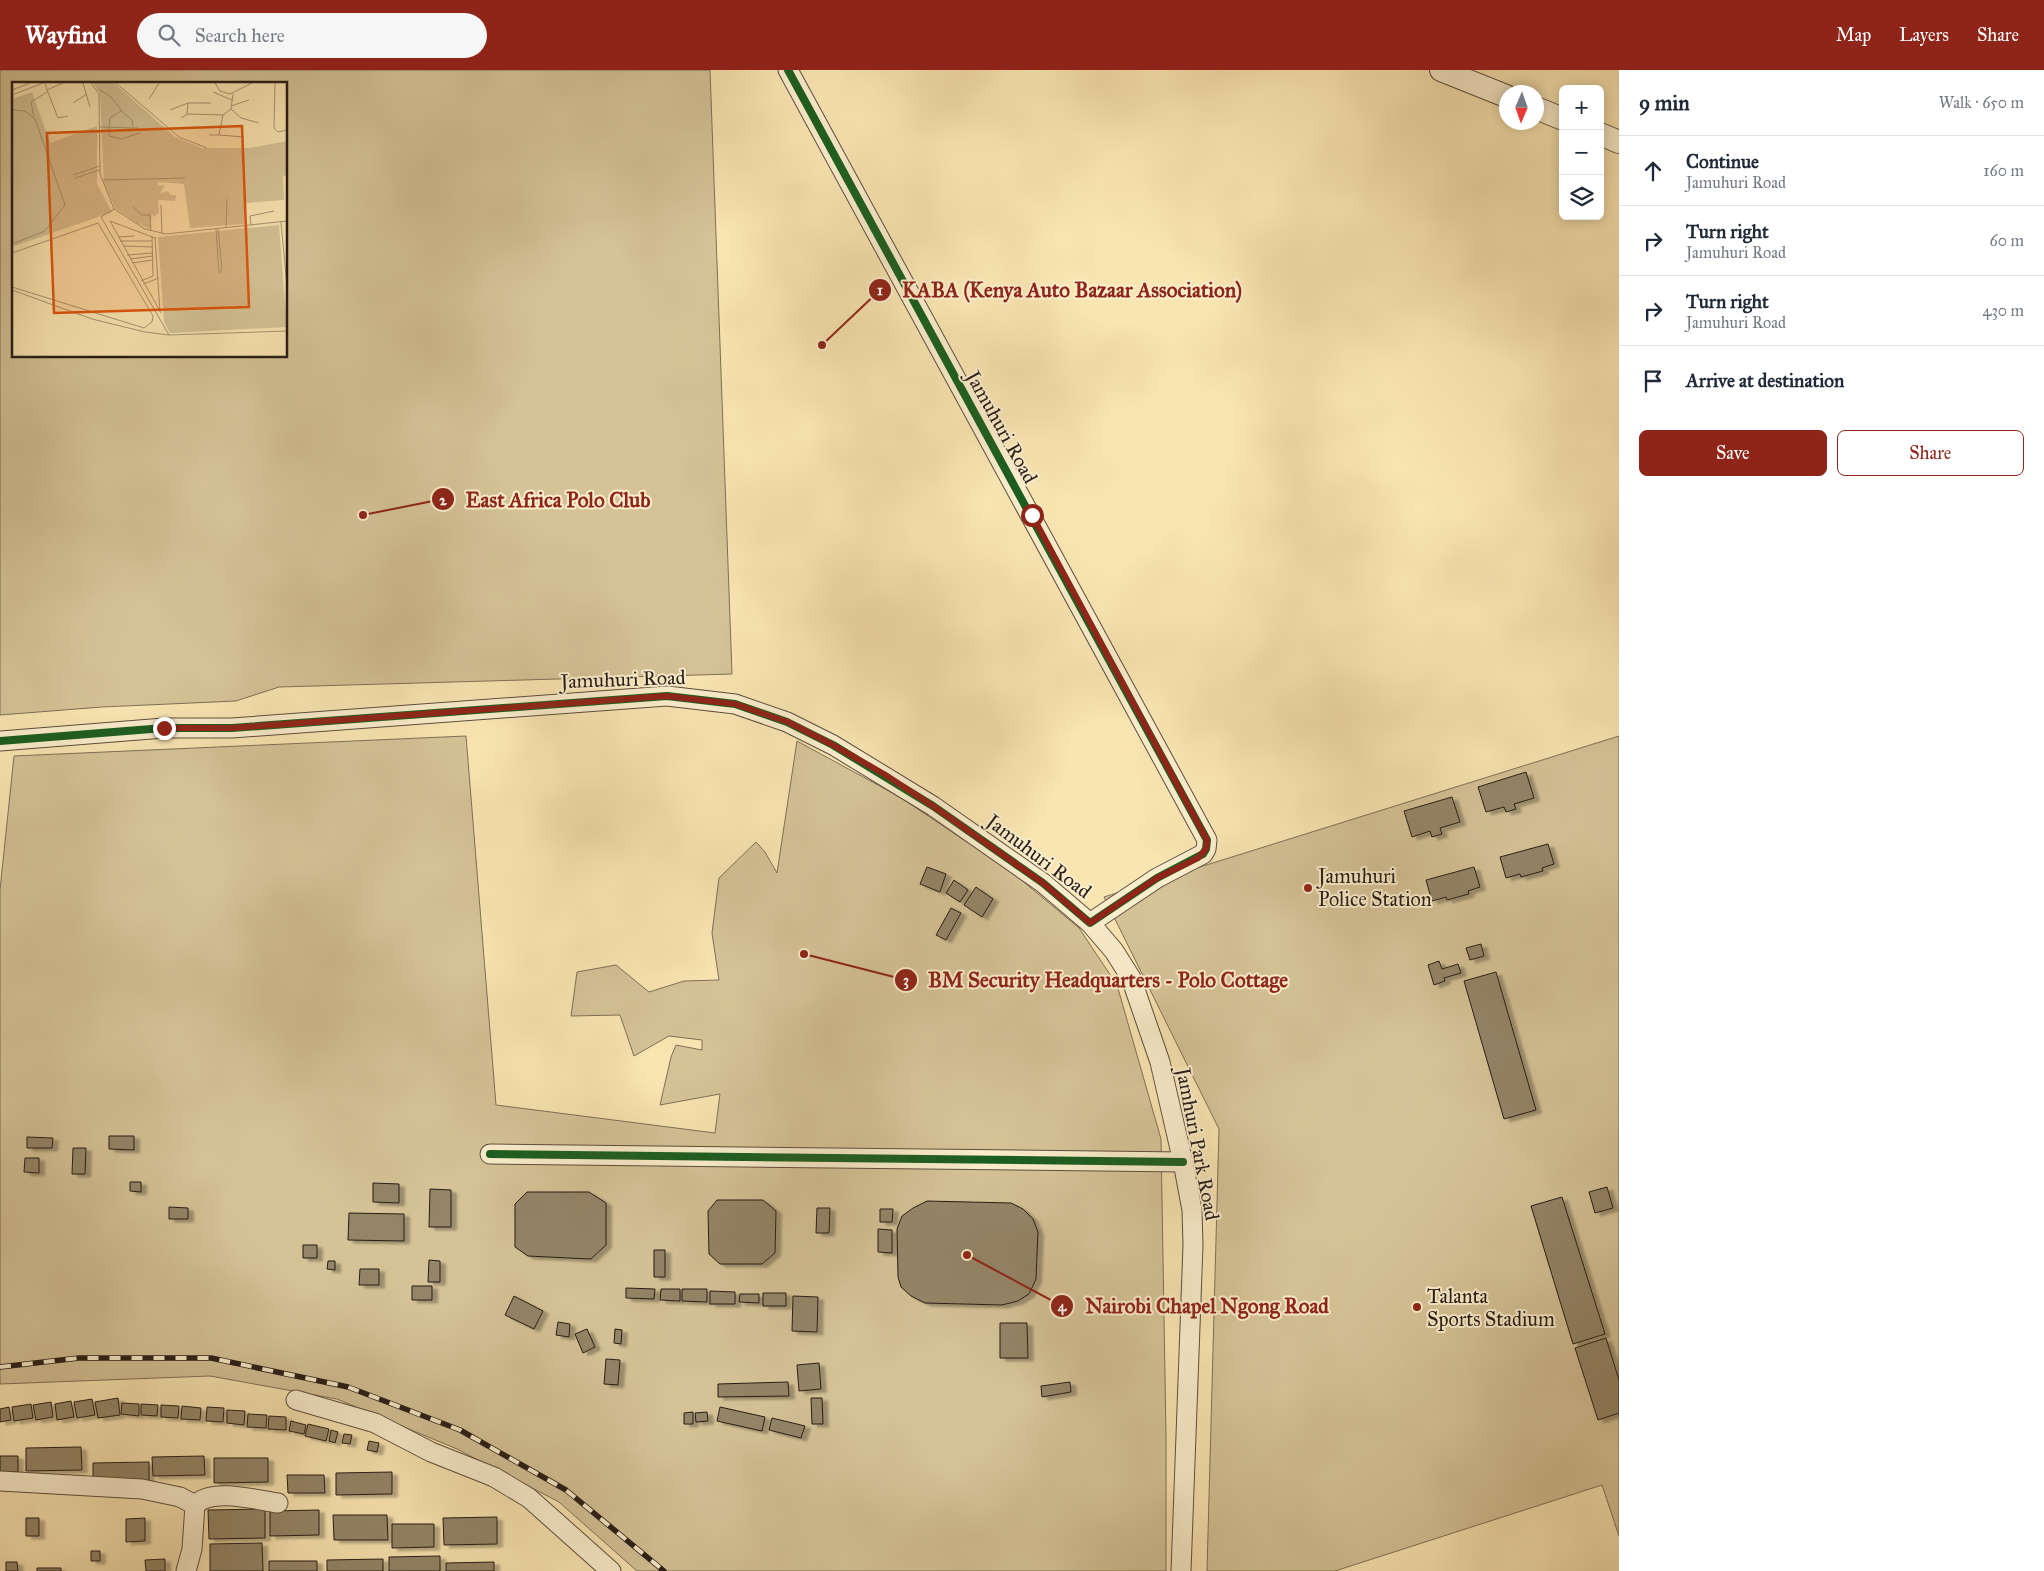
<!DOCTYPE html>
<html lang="en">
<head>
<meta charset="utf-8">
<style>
  body { margin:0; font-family:"IM FELL Great Primer",serif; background:#f6f6f7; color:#1f2937 }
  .controls { position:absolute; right:15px; top:15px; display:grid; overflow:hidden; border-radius:8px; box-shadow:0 2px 12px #0003 }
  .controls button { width:45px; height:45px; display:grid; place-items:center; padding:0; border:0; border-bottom:1px solid #e0e1e3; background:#fff; color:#1f2937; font:25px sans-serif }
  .compass { position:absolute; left:1499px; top:15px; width:45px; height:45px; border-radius:50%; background:#fff; box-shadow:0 2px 12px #0003; rotate:182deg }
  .stop { position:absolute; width:15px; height:15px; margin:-11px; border:4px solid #8f2418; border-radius:50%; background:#fff }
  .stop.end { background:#8f2418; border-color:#fff; box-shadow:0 1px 5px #0008 }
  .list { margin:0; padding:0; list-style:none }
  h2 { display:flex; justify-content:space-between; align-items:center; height:65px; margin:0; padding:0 20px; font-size:21px }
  h2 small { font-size:16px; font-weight:400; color:#747a83 }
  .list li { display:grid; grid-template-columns:32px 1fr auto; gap:15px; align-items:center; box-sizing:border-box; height:70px; padding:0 20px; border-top:1px solid #e0e1e3 }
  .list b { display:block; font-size:19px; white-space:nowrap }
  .list p { margin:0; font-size:16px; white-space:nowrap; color:#747a83 }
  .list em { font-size:16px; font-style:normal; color:#747a83 }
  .actions { display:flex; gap:10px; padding:15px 20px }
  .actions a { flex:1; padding:11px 0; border:1px solid #8f2418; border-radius:8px; text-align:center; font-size:18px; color:#8f2418 }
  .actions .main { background:#8f2418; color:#fff }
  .icon { flex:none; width:28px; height:28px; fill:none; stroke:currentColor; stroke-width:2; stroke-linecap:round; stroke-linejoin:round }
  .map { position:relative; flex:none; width:1619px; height:1501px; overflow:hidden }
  header { display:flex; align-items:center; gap:30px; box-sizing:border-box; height:70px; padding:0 25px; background:#8f2418; color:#fff }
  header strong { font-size:24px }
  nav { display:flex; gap:28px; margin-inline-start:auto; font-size:18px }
  .search { width:350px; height:45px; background:#f6f6f7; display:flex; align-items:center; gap:12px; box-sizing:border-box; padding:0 18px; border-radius:28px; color:#747a83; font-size:19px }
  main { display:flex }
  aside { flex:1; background:#fff }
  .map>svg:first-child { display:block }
  .green { fill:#d5c397; stroke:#7e7056; fill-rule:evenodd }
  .building { fill:#948567; stroke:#271c16; filter:url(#shadow) }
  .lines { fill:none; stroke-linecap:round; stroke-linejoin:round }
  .minor-casing { stroke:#5c4e3d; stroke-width:21 }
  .tertiary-casing { stroke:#5c4e3d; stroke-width:24 }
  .minor { stroke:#fbeecd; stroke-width:19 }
  .tertiary { stroke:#fbeecd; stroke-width:22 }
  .rail-casing { stroke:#271c16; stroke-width:5.5 }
  .rail { stroke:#fbeecd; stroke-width:4; stroke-dasharray:11; stroke-linecap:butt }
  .cycleway-casing { stroke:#fbeecd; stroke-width:11 }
  .cycleway { stroke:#1b5e20; stroke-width:8 }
  .route { stroke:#8f2418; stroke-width:6 }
  .poi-dot { fill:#8f2418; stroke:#fbeecd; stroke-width:2 }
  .labels { text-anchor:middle; stroke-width:4; stroke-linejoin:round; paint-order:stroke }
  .street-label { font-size:20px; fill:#271c16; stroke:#fbeecd }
  .poi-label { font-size:20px; fill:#271c16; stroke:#fbeecd; text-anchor:start }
  .inset-road { fill:none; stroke:#a59574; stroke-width:1 }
  .view { fill:#de560c; fill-opacity:0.15; stroke:#de560c; stroke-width:2.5 }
  .inset-edge { fill:none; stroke:#271c16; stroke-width:2.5 }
  .leader { fill:none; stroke:#8f2418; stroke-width:2 }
  .callout-dot { fill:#8f2418; stroke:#fbeecd; stroke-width:2 }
  .mark-label { font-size:15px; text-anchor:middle; font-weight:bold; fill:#fff }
  .callout-label { font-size:21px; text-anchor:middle; font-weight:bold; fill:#8f2418; stroke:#fbeecd; stroke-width:4; stroke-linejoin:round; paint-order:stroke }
</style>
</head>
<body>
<header>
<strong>Wayfind</strong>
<div class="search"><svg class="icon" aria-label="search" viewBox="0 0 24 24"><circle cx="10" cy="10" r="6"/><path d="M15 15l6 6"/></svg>Search here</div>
<nav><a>Map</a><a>Layers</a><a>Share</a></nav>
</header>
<main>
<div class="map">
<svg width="1619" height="1501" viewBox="0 0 1619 1501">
  <defs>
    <filter id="shadow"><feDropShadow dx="5.5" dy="3" stdDeviation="1" flood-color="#0004"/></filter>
  </defs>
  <rect width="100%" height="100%" fill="#f9e5b2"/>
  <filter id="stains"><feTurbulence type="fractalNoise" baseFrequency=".004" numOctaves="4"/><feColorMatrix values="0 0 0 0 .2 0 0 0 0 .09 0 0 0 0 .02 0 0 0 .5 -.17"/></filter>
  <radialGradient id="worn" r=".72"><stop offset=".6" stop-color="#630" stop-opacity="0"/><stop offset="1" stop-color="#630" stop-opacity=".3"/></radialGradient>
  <path class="green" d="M0,0H710L732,604L279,617L236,631L102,637L0,645ZM14,14H286V286H14Z
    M466,666L496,1035L715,1063L720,1024L660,1035L671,987L676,975L702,980V970L669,966L634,986L620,945L571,946L577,902L616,895L649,922L684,911L719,910L712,863L719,808L756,772L765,782L777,803L797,671L900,727L1013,803L1079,858L1117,915L1161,1069L1166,1366V1501H637L559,1432L457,1379L337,1329L210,1306L0,1314V820L14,686Z
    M1619,666V1466L1602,1415L1335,1501H1207L1219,1059L1104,827Z"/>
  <path class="building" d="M1526,702L1534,728L1514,734L1516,739L1506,742L1504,737L1486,742L1478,717Z
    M1452,727L1460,752L1440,758L1442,764L1432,767L1430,761L1412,767L1404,741Z
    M1548,774L1554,794L1542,798L1543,801L1521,807L1520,804L1506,808L1500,787Z
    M927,797L946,804L940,822L920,814Z
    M1474,797L1480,817L1468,821L1469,824L1447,830L1446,827L1432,831L1426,810Z
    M954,810L968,820L960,832L946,823Z
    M976,817L993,829L982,847L964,835Z
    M951,838L961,843L946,870L936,865Z
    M1481,874L1484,886L1470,890L1466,878Z
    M1439,891L1442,899L1458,894L1461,903L1444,908L1445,911L1434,915L1428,895Z
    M1496,902L1536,1040L1504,1049L1464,911Z
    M109,1066H134V1080L109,1079Z
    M27,1067L53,1068L52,1078H27Z
    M73,1078H86L85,1104H72Z
    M25,1088H39V1103L24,1102Z
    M130,1112H141V1122L130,1121Z
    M373,1113L399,1114V1133L373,1132Z
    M1607,1117L1613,1138L1595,1143L1589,1122Z
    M430,1119L451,1120V1157H429Z
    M527,1122H589L606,1133V1175L591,1189L528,1186L515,1177V1134Z
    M1562,1127L1605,1264L1573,1274L1531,1136Z
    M717,1130H763L776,1141L775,1183L762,1194H720L709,1184L708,1141Z
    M927,1131L1011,1133L1023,1139L1033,1149L1038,1162L1036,1209L1029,1224L1018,1231L1002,1235L925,1233L911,1226L901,1217L898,1207L897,1159L902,1146L913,1138Z
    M169,1137L188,1138V1149H169Z
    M817,1138H830L829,1163H816Z
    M880,1139H893L892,1152H880Z
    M349,1143L404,1144V1171L348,1170Z
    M878,1159L892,1160V1183L878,1182Z
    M303,1175H317V1188H303Z
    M654,1180H665V1207H654Z
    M429,1190L440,1191V1212H428Z
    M328,1191H335V1200L327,1199Z
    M360,1199H379V1215H359Z
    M412,1216H432V1230H412Z
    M626,1218L655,1219L654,1229L626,1228Z
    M661,1219H680V1231L660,1230Z
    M682,1219H707V1232L682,1231Z
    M710,1221L735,1222V1234H710Z
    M763,1223H786V1236H763Z
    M740,1224H759V1233L739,1232Z
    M514,1226L543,1241L534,1259L505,1245Z
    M793,1226L818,1227L817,1262L792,1261Z
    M558,1252L570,1254L569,1267L556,1265Z
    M1000,1253H1027L1028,1288H1000Z
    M587,1259L595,1277L583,1283L575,1264Z
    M615,1259L622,1260L621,1274L614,1273Z
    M1606,1268L1619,1310V1343L1598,1350L1575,1278Z
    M606,1289L620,1290L618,1315L604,1314Z
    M819,1293L821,1319L799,1321L797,1295Z
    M788,1312L789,1326L718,1327V1314Z
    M1070,1312L1071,1322L1042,1327L1041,1316Z
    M118,1328L120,1345L98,1348L95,1332Z
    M811,1328H822L823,1354H812Z
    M92,1329L95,1345L77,1348L74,1332Z
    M71,1331L74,1347L57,1350L55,1334Z
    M51,1332L53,1347L36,1350L33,1335Z
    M122,1333L139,1334V1346L121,1344Z
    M31,1334L33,1348L14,1351L12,1337Z
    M141,1334L158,1335L157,1346L141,1345Z
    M161,1335L179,1336L178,1348L161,1347Z
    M182,1336L201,1338L200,1350L181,1349Z
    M9,1337L11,1350L0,1352V1339Z
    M207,1337L224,1338L223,1352L206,1351Z
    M720,1337L765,1347L762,1361L717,1351Z
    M227,1340L245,1341L244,1355L227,1353Z
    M693,1342V1354H684V1343Z
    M707,1342L708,1351L696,1352L695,1343Z
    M248,1344L267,1345L266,1358L247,1357Z
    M269,1346L286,1347V1360L268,1359Z
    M772,1348L805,1356L801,1368L769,1360Z
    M291,1351L306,1355L304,1364L289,1361Z
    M308,1354L329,1359L326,1371L305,1366Z
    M331,1360L338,1362L335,1373L329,1371Z
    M344,1364L352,1365L350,1374L342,1373Z
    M369,1371L379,1373L377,1382L367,1380Z
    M81,1377L82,1400L26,1401V1378Z
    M0,1386H18V1402H0Z
    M204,1386L205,1405L153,1406L152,1387Z
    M214,1388H268V1412L214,1413Z
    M149,1392V1412L93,1413V1393Z
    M392,1402V1424L336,1425V1403Z
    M287,1405H324L325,1423H288Z
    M265,1439V1468L209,1469L208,1440Z
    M319,1440V1465L270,1466V1441Z
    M333,1445H387L388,1470H334Z
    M497,1447V1474L444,1475L443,1448Z
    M26,1448H39V1466H26Z
    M145,1448V1471L126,1472V1449Z
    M392,1454H434V1477L392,1478Z
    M262,1473L263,1501H210V1474Z
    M91,1481H100V1491H91Z
    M440,1486V1501H389V1487Z
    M165,1489V1501H146L145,1490Z
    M383,1489V1501H327V1490Z
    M269,1491H317V1501H269Z
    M6,1492H17L18,1501H6Z
    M494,1492V1501H446V1493Z
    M37,1498H61V1501H37Z"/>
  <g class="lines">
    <defs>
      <path id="minor" d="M0,671L164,658H232L667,626L735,634L787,652L833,675L933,736L1043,813L1090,853L1157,808L1203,784L1206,779L1207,770L788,0
        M1090,853L1114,881L1131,908L1160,992L1183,1092L1192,1140L1193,1175L1181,1501
        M490,1084L1183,1092
        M296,1330L375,1353L431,1382L494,1407L529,1428L611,1501
        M0,1411L142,1419L180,1427L195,1435
        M186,1501L192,1479L195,1435C212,1417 256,1430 278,1433"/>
      <path id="tertiary" d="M1441,0L1506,26
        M1536,38L1563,49
        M1600,64L1619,72"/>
    </defs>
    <use href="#minor" class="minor-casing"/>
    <use href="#tertiary" class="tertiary-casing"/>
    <use href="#minor" class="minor"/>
    <use href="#tertiary" class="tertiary"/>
    <defs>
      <path id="rail" d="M0,1297L79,1288H211L348,1317L460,1360L566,1420L664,1501"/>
    </defs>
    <use href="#rail" class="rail-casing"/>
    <use href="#rail" class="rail"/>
    <defs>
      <path id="cycleway" d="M0,671L164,658H232L667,626L735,634L787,652L833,675L933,736L1043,813L1090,853L1157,808L1203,784L1206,779L1207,770L788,0
        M490,1084L1183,1092"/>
    </defs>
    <use href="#cycleway" class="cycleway-casing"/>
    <use href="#cycleway" class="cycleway"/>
  </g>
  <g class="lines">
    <path class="route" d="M164,658H232L666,626L735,634L788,652L833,675L884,704L933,736L1043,813L1090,853L1157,808L1198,788L1206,779L1207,770L1032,445"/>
  </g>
  <g class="poi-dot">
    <circle cx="1308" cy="818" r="5"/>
    <circle cx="1417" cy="1237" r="5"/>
  </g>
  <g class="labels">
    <g class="street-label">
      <text transform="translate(1002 357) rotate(61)" y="7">Jamuhuri Road</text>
      <text transform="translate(623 609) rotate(-2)" y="7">Jamuhuri Road</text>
      <text transform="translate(1039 786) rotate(37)" y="7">Jamuhuri Road</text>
      <text transform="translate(1198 1074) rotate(79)" y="7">Jamhuri Park Road</text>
    </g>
    <g class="poi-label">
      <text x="1318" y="813">Jamuhuri<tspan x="1318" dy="23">Police Station</tspan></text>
      <text x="1427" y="1233">Talanta<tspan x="1427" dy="23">Sports Stadium</tspan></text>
    </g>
  </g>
  <g transform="translate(12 12)">
    <rect width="275" height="275" fill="#f9e5b2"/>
    <path d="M81,1H102L163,55L190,66H238L275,59V93L271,94L272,118L234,121L232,142L178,146L172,102L146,100V104L153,103L148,111L156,109L158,113H164L163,119L146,118L147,130L142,135L140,132L138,147L125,141L103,126L92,101L88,12ZM20,10L38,61L85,44V102L100,130L0,165V17ZM267,143L275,245L158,251L152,240L146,155Z" fill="#d5c397"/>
    <path class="inset-road" d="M33,1L35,8L51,1M71,1L78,25M79,1L87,12L88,92L102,127M104,1L167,55L195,66M203,1L208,9L218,12L240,1M263,1L262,46L266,50L275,48M86,7L98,14L110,29M0,8L18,1M35,8L46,36L56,34M201,10L220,18M0,13L31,1M137,17L147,1M61,21L75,12M219,24L237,18M219,27L229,36L247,41M0,28L13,29L23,37L53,123L33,149L0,162M158,28L176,21M175,32L176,21H199M22,35L19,20L35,10M169,36L176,32L211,33L219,27L221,12M88,45L126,46M97,45L98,36L109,29L120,38L121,45M97,45V54L109,57L128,51M197,53H207L211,33M207,53L232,55M61,93L88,84M63,96L88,88M90,98L173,96M149,123L150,152M121,125L130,133H138L139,149M269,140L275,205M239,143L238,134L262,129M214,146L215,117M204,147L207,191L210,188L206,146M106,155L122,154M143,155L148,230M143,156L98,139L149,231M108,159H140M111,164L141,165M0,171L86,141L141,234L140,240L132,246L0,205M115,173L141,171M118,177L141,174M120,181L141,178M129,199L141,194L140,155M131,202L147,196M0,208L80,237L133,250L157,253L275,249M157,253L89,135L102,127L133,147L154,152L275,139"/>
    <path class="view" d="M230,44L237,225L42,231L35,51Z"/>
    <rect width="275" height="275" class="inset-edge"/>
  </g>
  <path class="leader" d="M822 275L880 220M363 445L443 429M804 884L906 910M967 1185L1062 1236"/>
  <g class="callout-dot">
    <circle cx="822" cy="275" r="5"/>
    <circle cx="363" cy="445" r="5"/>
    <circle cx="804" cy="884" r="5"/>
    <circle cx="967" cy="1185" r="5"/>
    <circle cx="880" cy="220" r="12"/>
    <circle cx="443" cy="429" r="12"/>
    <circle cx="906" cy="910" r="12"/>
    <circle cx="1062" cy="1236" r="12"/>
  </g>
  <g class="mark-label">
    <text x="880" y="225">1</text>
    <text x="443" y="435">2</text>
    <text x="906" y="915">3</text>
    <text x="1062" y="1241">4</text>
  </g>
  <g class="callout-label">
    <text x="1072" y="227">KABA (Kenya Auto Bazaar Association)</text>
    <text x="558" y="437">East Africa Polo Club</text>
    <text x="1108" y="917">BM Security Headquarters - Polo Cottage</text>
    <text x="1207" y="1243">Nairobi Chapel Ngong Road</text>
  </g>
  <rect width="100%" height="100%" filter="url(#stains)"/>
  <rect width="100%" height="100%" fill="url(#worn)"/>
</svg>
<div class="controls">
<button>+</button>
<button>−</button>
<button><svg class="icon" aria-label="layers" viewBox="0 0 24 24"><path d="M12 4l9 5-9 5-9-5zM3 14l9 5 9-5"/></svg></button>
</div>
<svg class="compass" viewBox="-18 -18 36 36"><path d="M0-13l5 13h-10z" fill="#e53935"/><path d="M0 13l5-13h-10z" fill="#747a83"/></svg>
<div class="stop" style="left:1032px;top:445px"></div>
<div class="stop end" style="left:164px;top:658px"></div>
</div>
<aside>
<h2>9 min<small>Walk · 650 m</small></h2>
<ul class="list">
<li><svg class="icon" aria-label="ahead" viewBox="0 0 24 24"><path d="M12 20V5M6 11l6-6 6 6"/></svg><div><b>Continue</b><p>Jamuhuri Road</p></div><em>160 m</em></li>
<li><svg class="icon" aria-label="right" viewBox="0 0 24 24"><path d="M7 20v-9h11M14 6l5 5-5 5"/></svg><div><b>Turn right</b><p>Jamuhuri Road</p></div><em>60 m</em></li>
<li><svg class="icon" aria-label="right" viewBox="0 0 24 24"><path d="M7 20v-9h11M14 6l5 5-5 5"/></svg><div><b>Turn right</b><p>Jamuhuri Road</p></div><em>430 m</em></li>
<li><svg class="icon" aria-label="arrive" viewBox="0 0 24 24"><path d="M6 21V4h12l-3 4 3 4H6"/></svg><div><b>Arrive at destination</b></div></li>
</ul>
<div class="actions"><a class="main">Save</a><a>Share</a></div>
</aside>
</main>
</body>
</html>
